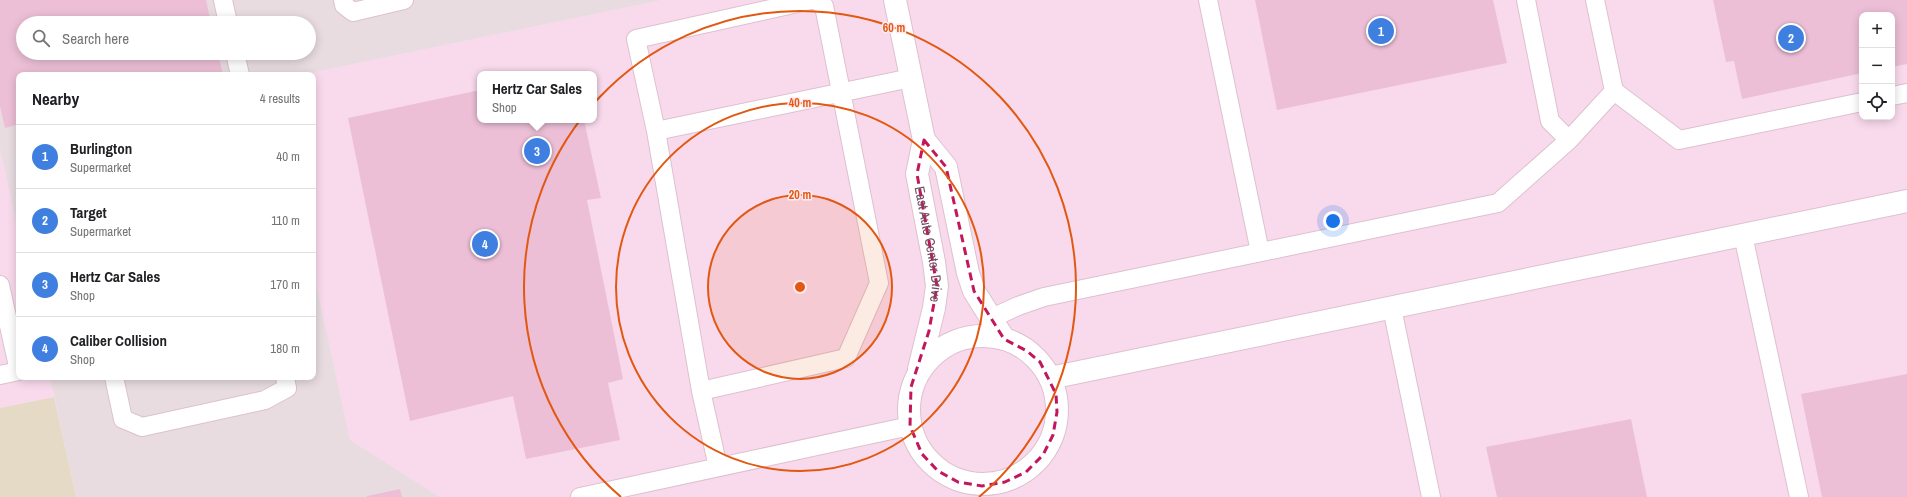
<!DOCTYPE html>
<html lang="en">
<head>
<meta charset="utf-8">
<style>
  body { margin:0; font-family:"Archivo Narrow",sans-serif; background:#f2f2f2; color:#202124 }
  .controls { position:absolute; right:12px; top:12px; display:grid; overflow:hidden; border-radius:8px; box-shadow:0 2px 10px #0003 }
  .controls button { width:36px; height:36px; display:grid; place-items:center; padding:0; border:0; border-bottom:1px solid #e0e0e0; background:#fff; color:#202124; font:20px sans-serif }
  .you { position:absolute; left:1333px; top:221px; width:14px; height:14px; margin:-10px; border:3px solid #fff; border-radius:50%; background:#1a73e8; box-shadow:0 0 0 6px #1a73e833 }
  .badge { display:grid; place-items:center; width:26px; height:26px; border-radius:50%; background:#d757b2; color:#fff; font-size:13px; font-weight:700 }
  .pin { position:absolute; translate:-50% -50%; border:2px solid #fff; box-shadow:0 1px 4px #0006 }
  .popup { position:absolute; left:477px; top:71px; width:120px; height:52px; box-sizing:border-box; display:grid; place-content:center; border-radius:8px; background:#fff; filter:drop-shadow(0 1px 3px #0005); font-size:13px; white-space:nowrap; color:#757577 }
  .popup b { font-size:15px; color:#202124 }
  .popup::after { content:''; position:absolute; left:50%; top:100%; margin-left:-8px; border:8px solid transparent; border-top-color:#fff }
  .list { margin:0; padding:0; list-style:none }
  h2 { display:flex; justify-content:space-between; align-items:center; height:52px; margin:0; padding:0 16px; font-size:17px }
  h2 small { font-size:13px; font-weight:400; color:#757577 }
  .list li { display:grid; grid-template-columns:26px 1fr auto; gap:12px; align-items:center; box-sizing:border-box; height:64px; padding:0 16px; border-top:1px solid #e0e0e0 }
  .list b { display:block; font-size:15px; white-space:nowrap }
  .list p { margin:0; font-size:13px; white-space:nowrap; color:#757577 }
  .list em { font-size:13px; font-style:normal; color:#757577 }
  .icon { flex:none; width:22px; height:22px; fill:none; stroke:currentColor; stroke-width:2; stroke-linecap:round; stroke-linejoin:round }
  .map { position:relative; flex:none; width:1907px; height:497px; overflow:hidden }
  .search { position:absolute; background:#fff; box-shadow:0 2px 10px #0003; left:16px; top:16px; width:300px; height:44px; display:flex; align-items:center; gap:10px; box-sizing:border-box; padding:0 14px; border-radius:22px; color:#757577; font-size:15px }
  .panel { position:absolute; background:#fff; box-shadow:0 2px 10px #0003; left:16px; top:72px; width:300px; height:308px; border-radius:8px }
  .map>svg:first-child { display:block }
  .commercial { fill:#f9daed; fill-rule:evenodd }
  .industrial { fill:#e8dce1; fill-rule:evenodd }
  .green { fill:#e5dac5 }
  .building { fill:#ecbfd7 }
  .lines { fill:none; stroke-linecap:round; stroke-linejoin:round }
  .service-casing { stroke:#ddc1ce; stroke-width:20 }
  .minor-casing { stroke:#ddc1ce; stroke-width:24 }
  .service { stroke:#fff; stroke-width:18 }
  .minor { stroke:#fff; stroke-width:22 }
  .marked { fill:none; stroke:#c2185b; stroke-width:3; stroke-dasharray:8 5; stroke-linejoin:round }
  .ring { fill:none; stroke:#e25810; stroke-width:2 }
  .labels { text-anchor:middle; stroke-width:3; stroke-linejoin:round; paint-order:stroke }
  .street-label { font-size:14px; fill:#704d61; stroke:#fdebf1 }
  .centre { fill:#e25810; stroke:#fdebf1; stroke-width:2 }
  .ring-label { font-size:12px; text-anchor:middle; font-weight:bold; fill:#e25810; stroke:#fdebf1; stroke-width:3; stroke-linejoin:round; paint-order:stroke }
</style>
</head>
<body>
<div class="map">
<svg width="1907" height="497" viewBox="0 0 1907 497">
  <rect width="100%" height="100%" fill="#fae5ec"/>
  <path class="commercial" d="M662,0H1907V497H440L350,440L313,271V75H301ZM1862,15H1892V117H1862ZM480,74H594V120H480Z
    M0,149L19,236V377H50L54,397L0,408Z"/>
  <path class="industrial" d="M0,0H662L301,75H19V236L0,149ZM23,23H309V53H23Z
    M313,270L350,440L440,497H76L50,377H313Z"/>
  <path class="green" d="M54,397L76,497H0V408Z"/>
  <path class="building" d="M0,0H206L211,23H23V53H218L223,75H19V124L5,128L0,106Z
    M1255,0H1493L1507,63L1277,110Z
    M1713,0H1907V64L1892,67V15H1862V73L1742,99L1734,61L1726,62Z
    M480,90V120H584L601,198L587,200L623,379L608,383L620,440L526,459L513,396L410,421L348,118Z
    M1907,374V497H1822L1801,394Z
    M1631,419L1647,497H1497L1486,447Z
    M400,489L402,497H367V496Z"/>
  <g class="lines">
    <defs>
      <path id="service" d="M223,0L228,23
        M343,0L344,5L353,12L404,0
        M811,0L636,39L656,131L701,391L846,358L879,283L824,6L816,0
        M1208,0L1260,252
        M1526,0L1550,121L1569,140
        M235,53L240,75
        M1614,91L1679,140L1862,102
        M1892,96L1907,93
        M656,131L911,78
        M1743,235L1799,497
        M0,285L19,371L0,375
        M1392,308L1431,497
        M992,318L1018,306L1044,297L1498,203L1569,140L1614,91L1595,0
        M114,377L123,419L142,427L265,400L287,388L285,377
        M701,391L718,467
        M580,497L910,426"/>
      <g id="minor">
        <path id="s1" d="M895,0L924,140L917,174L934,262L937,286L934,308L919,369"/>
        <path d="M924,140L946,167L968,273L974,291L1004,339"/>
        <circle cx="983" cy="410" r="74"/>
        <path d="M1050,378L1907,201"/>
      </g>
    </defs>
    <use href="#service" class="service-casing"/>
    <use href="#minor" class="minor-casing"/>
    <use href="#service" class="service"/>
    <use href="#minor" class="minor"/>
  </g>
  <path class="marked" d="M924,140L946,167L974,291L1004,339L1027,351L1040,362L1056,394L1057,412L1053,435L1043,455L1026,472L1005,482L982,486L958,482L938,471L922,454L910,426L911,387L929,331L937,286L917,174Z"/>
  <circle cx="800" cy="287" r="92" fill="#e25810" fill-opacity=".12"/>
  <g class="ring">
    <circle cx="800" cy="287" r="92"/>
    <circle cx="800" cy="287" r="184"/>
    <path d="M621 497A276 276 0 1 1 979 497"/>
  </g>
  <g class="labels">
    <g class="street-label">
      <text dy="5" stroke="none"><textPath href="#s1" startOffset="249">East Auto Center Drive</textPath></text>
    </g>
  </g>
  <circle cx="800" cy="287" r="6" class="centre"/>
  <g class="ring-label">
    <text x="894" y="32">60 m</text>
    <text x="800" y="107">40 m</text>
    <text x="800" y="199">20 m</text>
  </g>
</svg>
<div class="controls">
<button>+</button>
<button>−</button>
<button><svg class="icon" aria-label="locate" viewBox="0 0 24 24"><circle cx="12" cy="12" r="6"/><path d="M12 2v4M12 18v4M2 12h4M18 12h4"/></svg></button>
</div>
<div class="you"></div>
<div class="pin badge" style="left:1381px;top:31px;background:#3f7fe0">1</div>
<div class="pin badge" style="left:1791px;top:38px;background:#3f7fe0">2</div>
<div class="pin badge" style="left:537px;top:151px;background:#3f7fe0">3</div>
<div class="popup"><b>Hertz Car Sales</b>Shop</div>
<div class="pin badge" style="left:485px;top:244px;background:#3f7fe0">4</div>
<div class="search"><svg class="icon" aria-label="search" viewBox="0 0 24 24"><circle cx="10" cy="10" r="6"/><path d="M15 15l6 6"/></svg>Search here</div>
<section class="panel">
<h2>Nearby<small>4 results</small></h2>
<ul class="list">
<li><span class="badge" style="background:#3f7fe0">1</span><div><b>Burlington</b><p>Supermarket</p></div><em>40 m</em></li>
<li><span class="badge" style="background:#3f7fe0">2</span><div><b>Target</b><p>Supermarket</p></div><em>110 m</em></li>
<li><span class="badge" style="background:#3f7fe0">3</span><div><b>Hertz Car Sales</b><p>Shop</p></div><em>170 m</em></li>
<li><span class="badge" style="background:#3f7fe0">4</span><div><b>Caliber Collision</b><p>Shop</p></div><em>180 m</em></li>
</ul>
</section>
</div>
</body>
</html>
